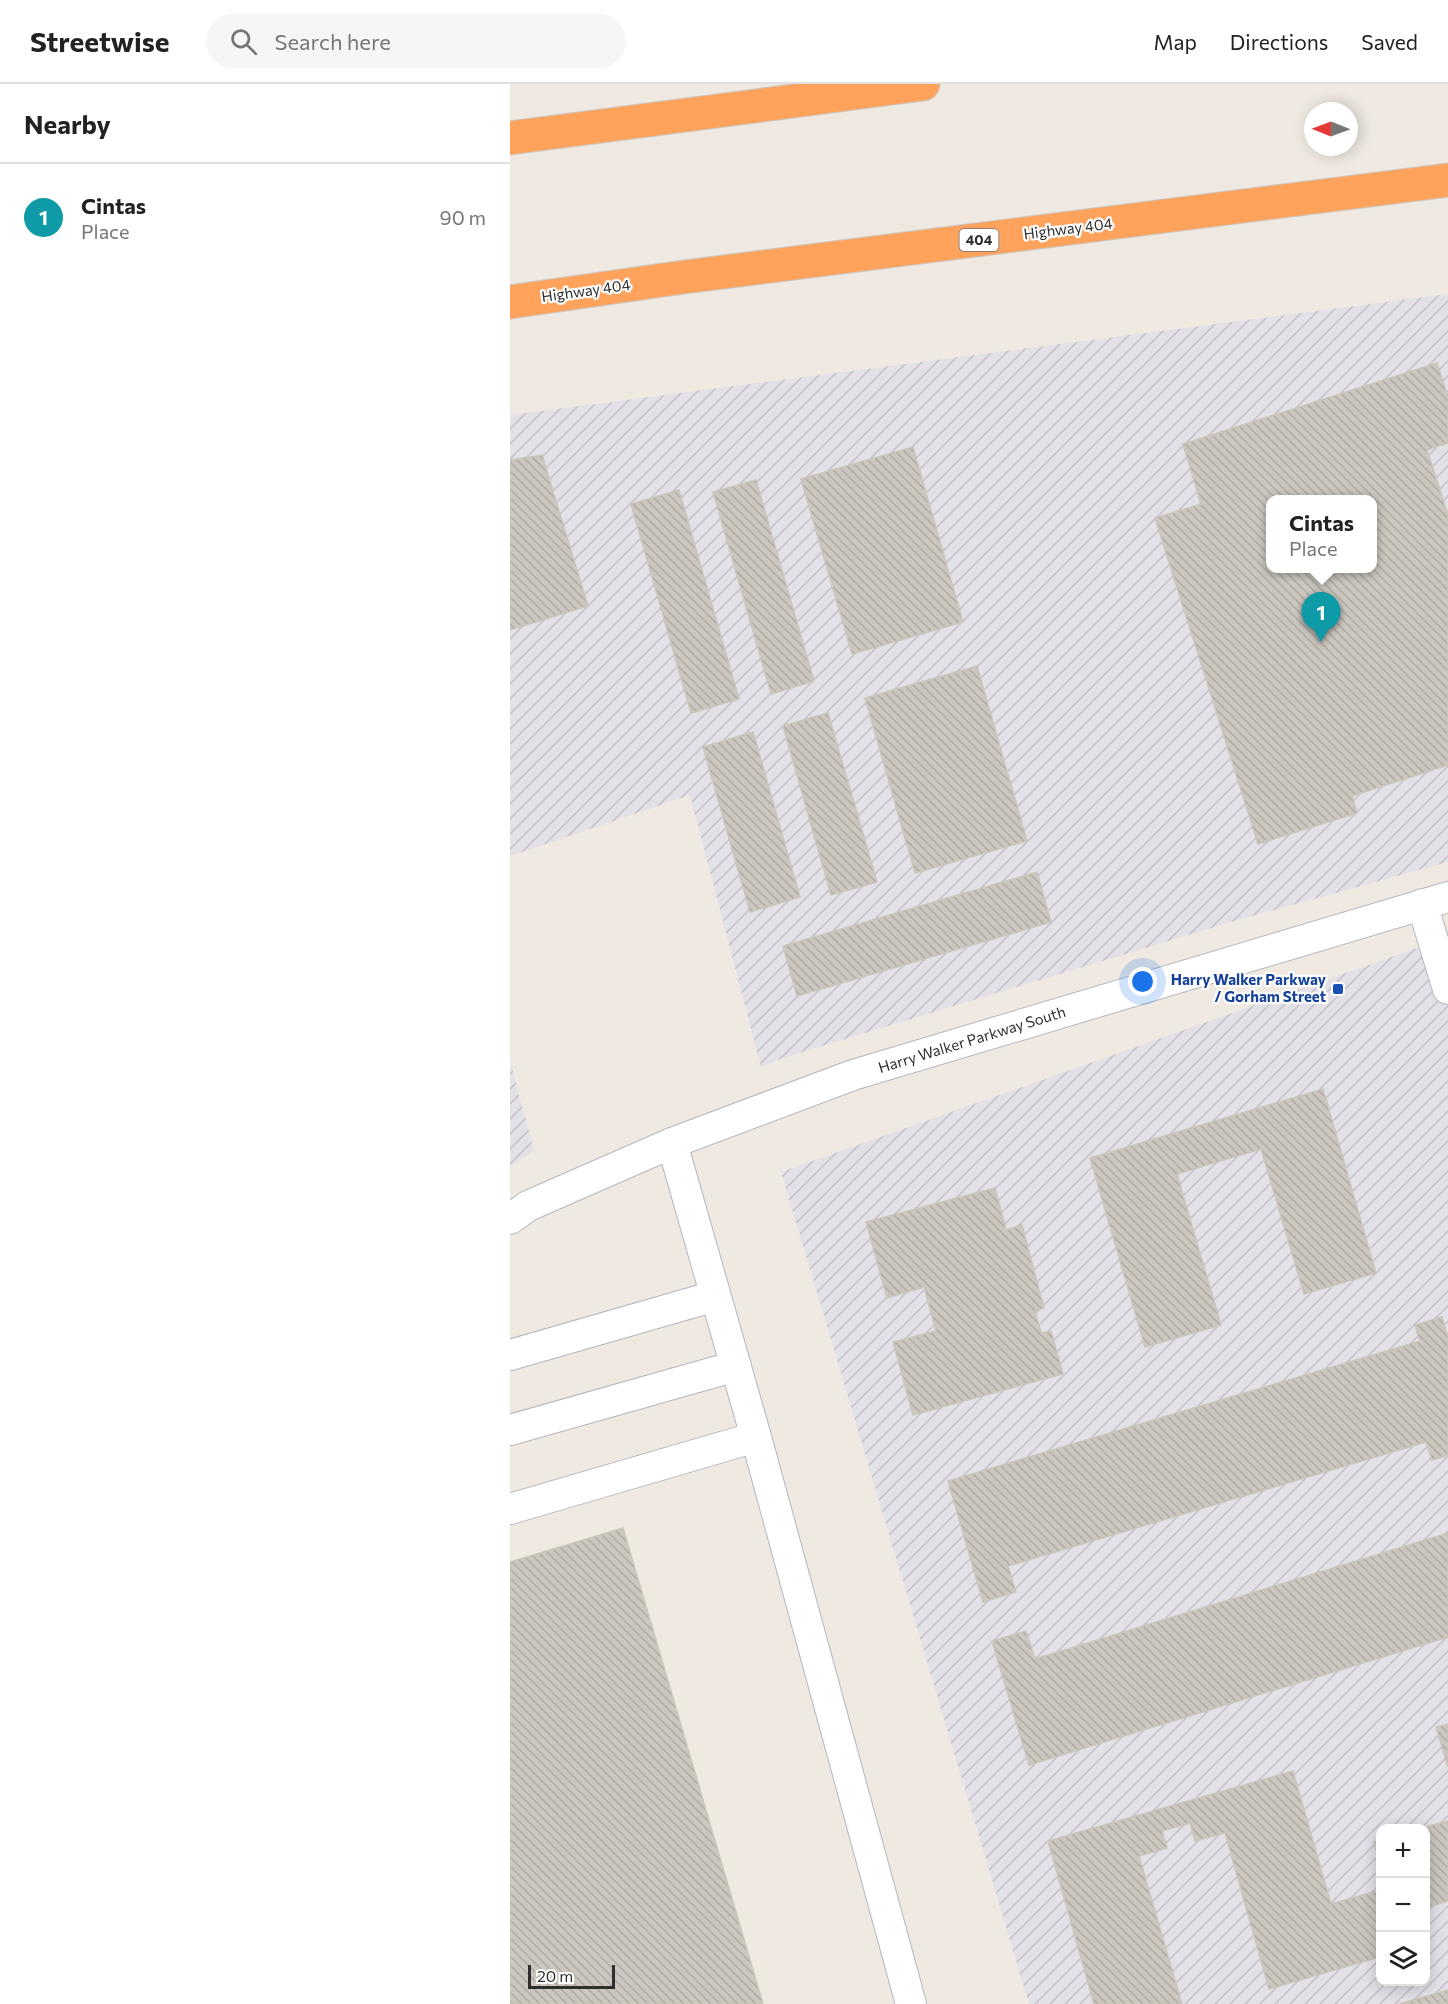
<!DOCTYPE html>
<html lang="en">
<head>
<meta charset="utf-8">
<style>
  body { margin:0; font-family:Commissioner,sans-serif; background:#f6f6f6; color:#222 }
  .controls { position:absolute; right:18px; bottom:18px; display:grid; overflow:hidden; border-radius:12px; box-shadow:0 3px 15px #0003 }
  .controls button { width:54px; height:54px; display:grid; place-items:center; padding:0; border:0; border-bottom:2px solid #e0e0e0; background:#fff; color:#222; font:30px sans-serif }
  .compass { position:absolute; left:794px; top:18px; width:54px; height:54px; border-radius:50%; background:#fff; box-shadow:0 3px 15px #0003; rotate:271deg }
  .scale { position:absolute; left:18px; bottom:15px; width:87px; box-sizing:border-box; padding-left:6px; border:3px solid #2e2e2e; border-top:0; font-size:16px; line-height:21px; white-space:nowrap; color:#2e2e2e; -webkit-text-stroke:4px #fff; paint-order:stroke }
  .you { position:absolute; left:633px; top:898px; width:21px; height:21px; margin:-15px; border:4px solid #fff; border-radius:50%; background:#1a73e8; box-shadow:0 0 0 9px #1a73e833 }
  .badge { display:grid; place-items:center; width:39px; height:39px; border-radius:50%; background:#4264fb; color:#fff; font-size:20px; font-weight:700 }
  .pin { position:absolute; translate:-50% -50px; filter:drop-shadow(0 2px 3px #0008) }
  .pin::after { content:''; position:absolute; top:32px; width:21px; height:18px; background:inherit; clip-path:polygon(0 0,100% 0,50% 100%) }
  .popup { position:absolute; left:756px; top:411px; width:111px; height:78px; box-sizing:border-box; display:grid; place-content:center; border-radius:12px; background:#fff; filter:drop-shadow(0 2px 4px #0005); font-size:20px; white-space:nowrap; color:#767676 }
  .popup b { font-size:22px; color:#222 }
  .popup::after { content:''; position:absolute; left:50%; top:100%; margin-left:-12px; border:12px solid transparent; border-top-color:#fff }
  .list { margin:0; padding:0; list-style:none }
  h2 { display:flex; justify-content:space-between; align-items:center; height:78px; margin:0; padding:0 24px; font-size:26px }
  h2 small { font-size:20px; font-weight:400; color:#767676 }
  .list li { display:grid; grid-template-columns:39px 1fr auto; gap:18px; align-items:center; box-sizing:border-box; height:108px; padding:0 24px; border-top:2px solid #e0e0e0 }
  .list b { display:block; font-size:22px; white-space:nowrap }
  .list p { margin:0; font-size:20px; white-space:nowrap; color:#767676 }
  .list em { font-size:20px; font-style:normal; color:#767676 }
  .icon { flex:none; width:33px; height:33px; fill:none; stroke:currentColor; stroke-width:2; stroke-linecap:round; stroke-linejoin:round }
  .map { position:relative; flex:none; width:938px; height:1920px; overflow:hidden }
  header { display:flex; align-items:center; gap:36px; box-sizing:border-box; height:84px; padding:0 30px; background:#fff; border-bottom:2px solid #e0e0e0 }
  header strong { font-size:28px }
  nav { display:flex; gap:33px; margin-inline-start:auto; font-size:21px }
  .search { width:420px; height:54px; background:#f6f6f6; display:flex; align-items:center; gap:15px; box-sizing:border-box; padding:0 21px; border-radius:33px; color:#767676; font-size:22px }
  main { display:flex }
  aside { flex:1; background:#fff }
  .map>svg:first-child { display:block }
  .industrial { fill:url(#industrial-furrows); fill-rule:evenodd }
  .building { fill:url(#building-back-hatch); stroke:#cbc5ba; stroke-width:1.5; fill-rule:evenodd }
  .lines { fill:none; stroke-linecap:round; stroke-linejoin:round }
  .minor-casing { stroke:#b4b7c1; stroke-width:32 }
  .highway-casing { stroke:#c9c9c9; stroke-width:35 }
  .minor { stroke:#fff; stroke-width:30 }
  .highway { stroke:#ffa35c; stroke-width:33 }
  .transit-dot { fill:#1a4fb4; stroke:#fff; stroke-width:2 }
  .labels { text-anchor:middle; stroke-width:4.5; stroke-linejoin:round; paint-order:stroke }
  .shield { fill:#fff; stroke:#6d6d6d; stroke-width:1.5 }
  .shield-label { font-size:14px; font-weight:bold; fill:#2e2e2e }
  .street-label { font-size:15px; fill:#2e2e2e; stroke:#fff }
  .transit-label { font-size:15px; font-weight:bold; fill:#164399; stroke:#fff; text-anchor:end }
</style>
</head>
<body>
<header>
<strong>Streetwise</strong>
<div class="search"><svg class="icon" aria-label="search" viewBox="0 0 24 24"><circle cx="10" cy="10" r="6"/><path d="M15 15l6 6"/></svg>Search here</div>
<nav><a>Map</a><a>Directions</a><a>Saved</a></nav>
</header>
<main>
<aside>
<h2>Nearby<small></small></h2>
<ul class="list">
<li><span class="badge" style="background:#0f9aa8">1</span><div><b>Cintas</b><p>Place</p></div><em>90 m</em></li>
</ul>
</aside>
<div class="map">
<svg width="938" height="1920" viewBox="0 0 938 1920">
  <defs>
    <pattern id="industrial-furrows" width="10" height="10" patternUnits="userSpaceOnUse" patternTransform="scale(1.5)"><rect width="10" height="10" fill="#e3e1e8"/><path d="M-1 1l2-2M0 10L10 0M9 11l2-2" fill="none" stroke="#c3c1c7"/></pattern>
    <pattern id="building-back-hatch" width="6" height="6" patternUnits="userSpaceOnUse" patternTransform="scale(1.5)"><rect width="6" height="6" fill="#cbc7bf"/><path d="M-1 5l2 2M0 0l6 6M5-1l2 2" fill="none" stroke="#afaba4"/></pattern>
  </defs>
  <rect width="100%" height="100%" fill="#efe9e1"/>
  <path class="industrial" d="M938,210V778L721,838L276,973L251,983L180,711L0,772V331ZM760,416H862V484H760Z
    M938,853V1920H519L271,1088ZM870,1744H916V1898H870Z
    M0,977L24,1066L0,1083Z"/>
  <path class="building" d="M927,279L938,313V359L917,366L938,431V681L842,712L847,729L748,760L645,434L691,420L673,360ZM760,416H862V484H760Z
    M403,363L453,538L342,570L291,395Z
    M32,371L78,522L0,546V376Z
    M246,396L304,597L261,610L203,408Z
    M169,406L229,615L181,629L121,420Z
    M467,582L517,757L405,789L355,614Z
    M318,629L367,798L321,811L273,642Z
    M243,648L290,813L240,828L193,663Z
    M527,788L541,838L287,912L273,862Z
    M813,1005L866,1189L794,1210L751,1065L667,1090L711,1241L635,1263L580,1074Z
    M485,1104L496,1146L512,1141L534,1224L525,1227L531,1249L541,1247L553,1290L403,1331L383,1258L426,1247L414,1203L377,1214L356,1138Z
    M932,1233L938,1253V1371L922,1376L916,1358L498,1482L506,1508L473,1518L438,1397L910,1257L905,1241Z
    M113,1444L253,1920H0V1478Z
    M938,1449V1553L519,1681L482,1557L516,1547L525,1575Z
    M938,1640V1683L926,1643Z
    M783,1687L821,1820L870,1806V1873L759,1905L715,1749L685,1757L680,1739L652,1747L657,1764L629,1772L672,1920H584L538,1757Z
    M938,1737V1817L916,1824V1744H911Z
    M870,1756V1780L864,1758Z
    M938,1906V1920H889Z"/>
  <g class="lines">
    <defs>
      <path id="minor" d="M912,820L938,905
        M162,1059L246,1353L401,1920
        M0,1135L18,1122L162,1059L343,991L938,813
        M0,1271L205,1212
        M0,1346L226,1282
        M0,1425L246,1353"/>
      <path id="highway" d="M0,54L413,0
        M0,218L174,193L938,96"/>
    </defs>
    <use href="#minor" class="minor-casing"/>
    <use href="#highway" class="highway-casing"/>
    <use href="#minor" class="minor"/>
    <use href="#highway" class="highway"/>
  </g>
  <rect class="transit-dot" x="822" y="899" width="12" height="12" rx="3"/>
  <g class="labels">
    <rect class="shield" x="449.5" y="145" width="39" height="22" rx="4.5"/>
    <g class="shield-label">
      <text x="469" y="161">404</text>
    </g>
    <g class="street-label">
      <text transform="translate(558 145) rotate(-7)" y="5">Highway 404</text>
      <text transform="translate(76 207) rotate(-8)" y="5">Highway 404</text>
      <text transform="translate(462 956) rotate(-17)" y="5">Harry Walker Parkway South</text>
    </g>
    <g class="transit-label">
      <text x="816" y="901">Harry Walker Parkway<tspan x="816" dy="17">/ Gorham Street</tspan></text>
    </g>
  </g>
</svg>
<div class="controls">
<button>+</button>
<button>−</button>
<button><svg class="icon" aria-label="layers" viewBox="0 0 24 24"><path d="M12 4l9 5-9 5-9-5zM3 14l9 5 9-5"/></svg></button>
</div>
<svg class="compass" viewBox="-18 -18 36 36"><path d="M0-13l5 13h-10z" fill="#e53935"/><path d="M0 13l5-13h-10z" fill="#767676"/></svg>
<div class="scale">20 m</div>
<div class="you"></div>
<div class="pin badge" style="left:811px;top:558px;background:#0f9aa8">1</div>
<div class="popup"><b>Cintas</b>Place</div>
</div>
</main>
</body>
</html>
